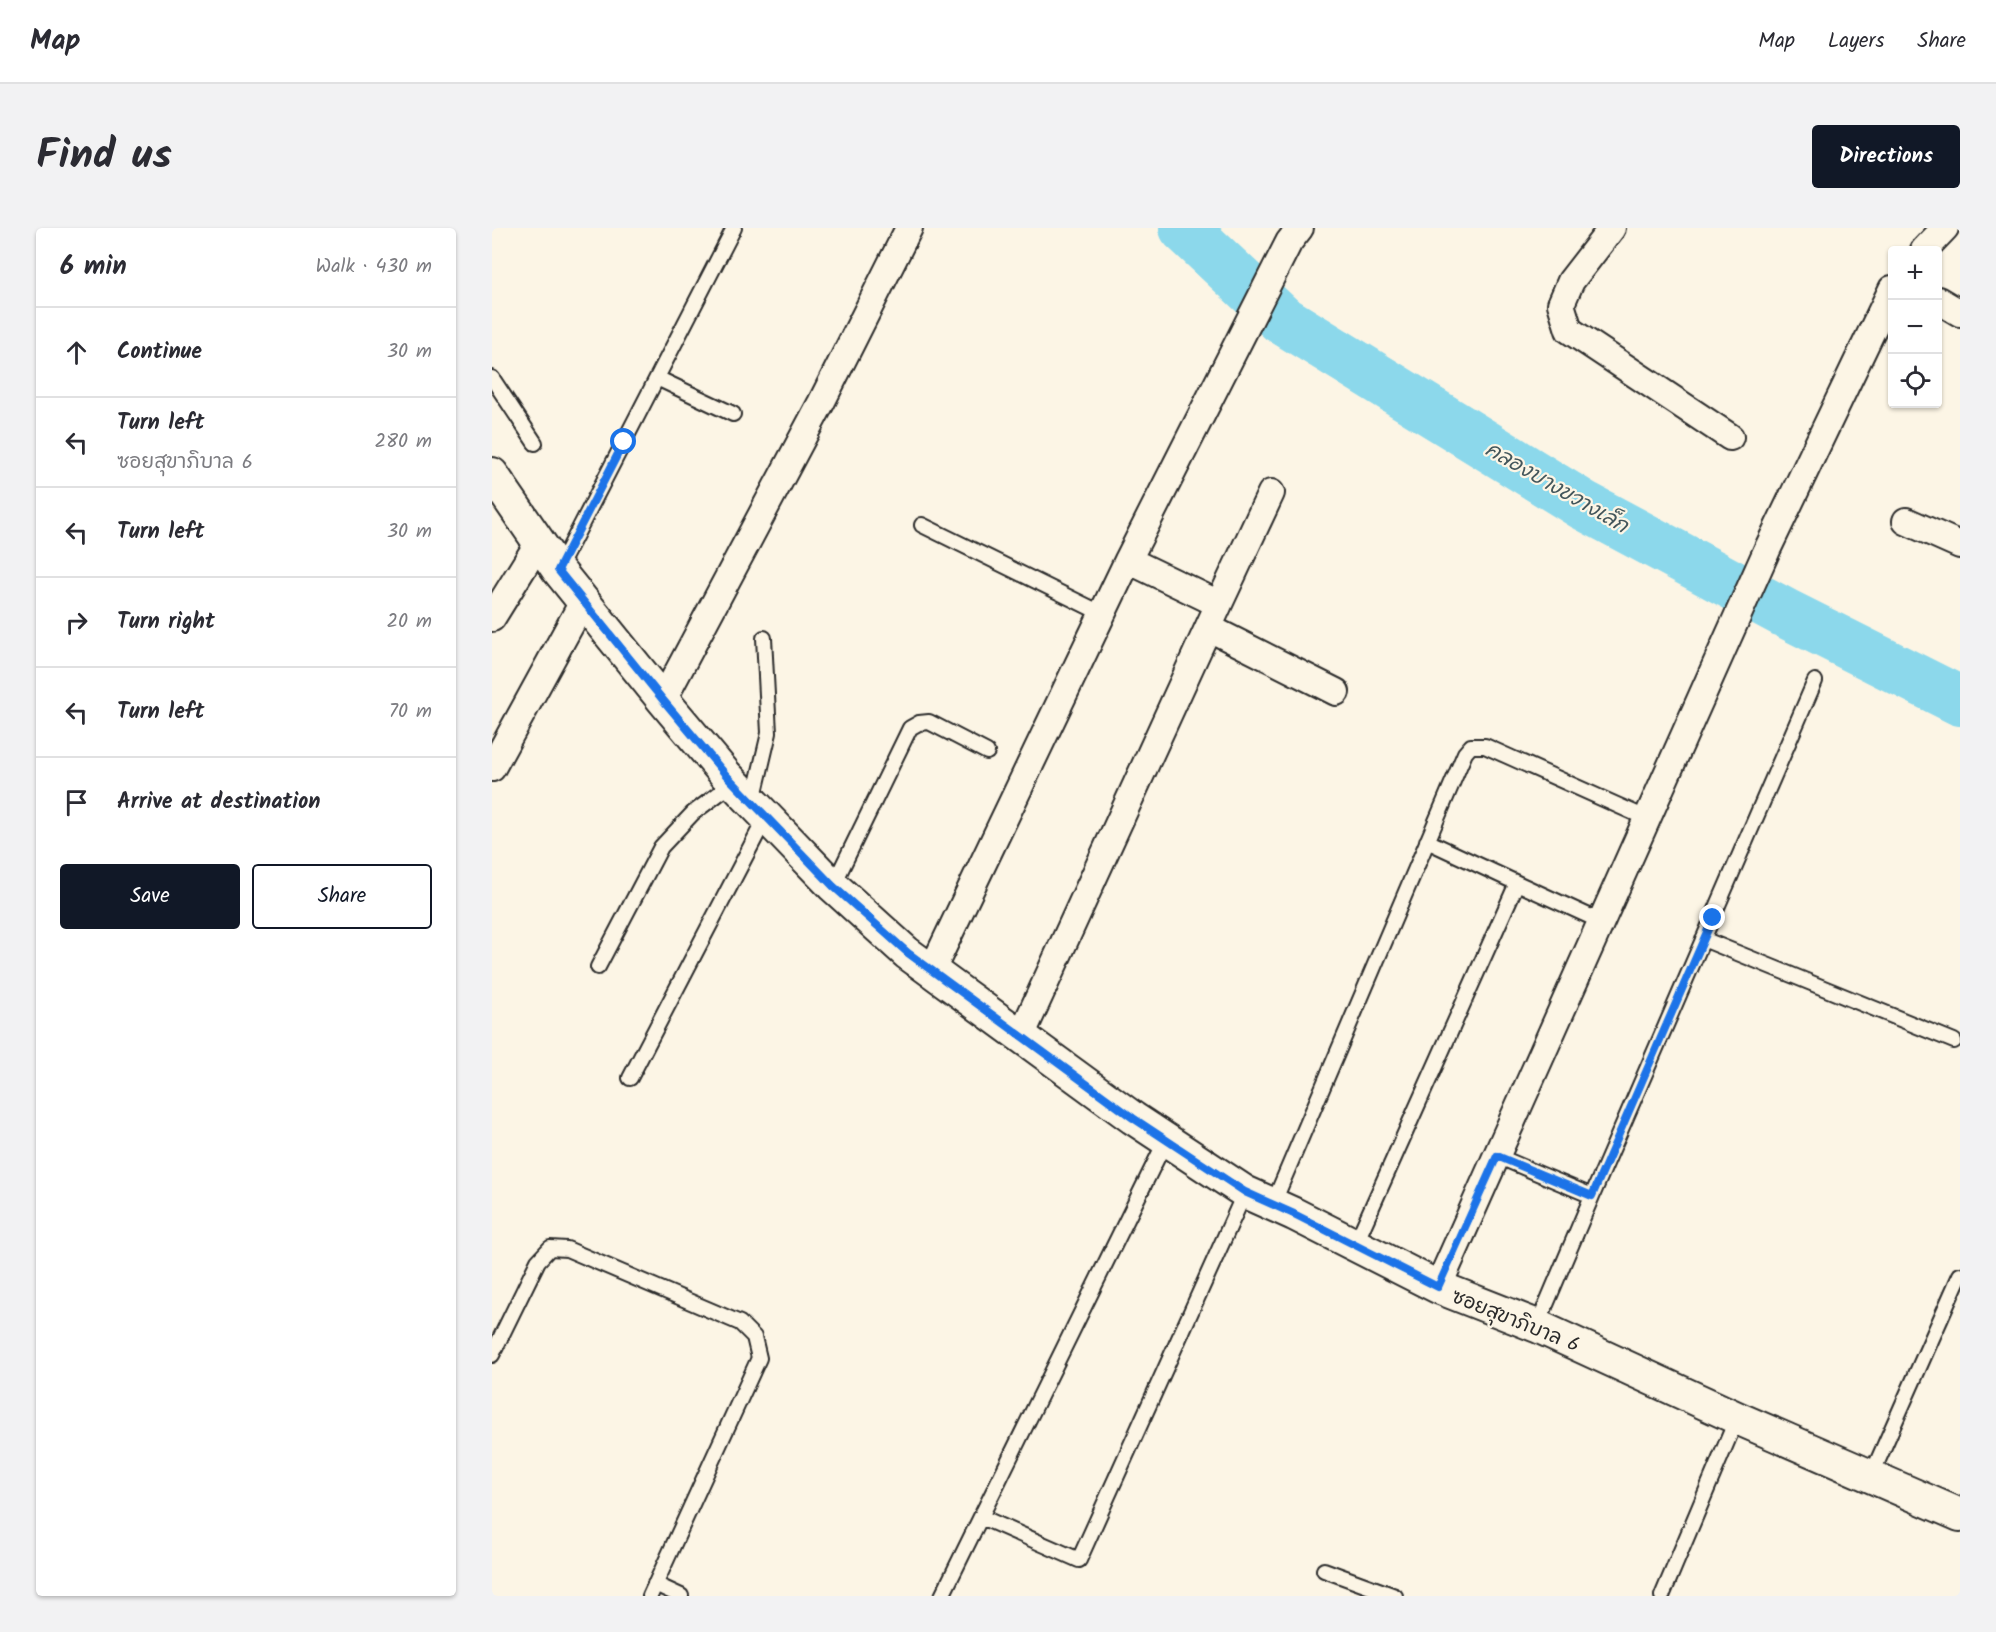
<!DOCTYPE html>
<html lang="en">
<head>
<meta charset="utf-8">
<style>
  body { margin:0; font-family:Kalam,"Playpen Sans Thai",sans-serif; background:#f2f2f3; color:#2b2b33 }
  .controls { position:absolute; right:18px; top:18px; display:grid; overflow:hidden; border-radius:6px; box-shadow:0 2px 4px #0004 }
  .controls button { width:54px; height:54px; display:grid; place-items:center; padding:0; border:0; border-bottom:2px solid #e1e1e2; background:#fff; color:#2b2b33; font:30px sans-serif }
  .stop { position:absolute; width:18px; height:18px; margin:-14px; border:4px solid #1a73e8; border-radius:50%; background:#fff }
  .stop.end { background:#1a73e8; border-color:#fff; box-shadow:0 2px 6px #0008 }
  .list { margin:0; padding:0; list-style:none }
  h2 { display:flex; justify-content:space-between; align-items:center; height:78px; margin:0; padding:0 24px; font-size:26px }
  h2 small { font-size:20px; font-weight:400; color:#7c7c81 }
  .list li { display:grid; grid-template-columns:39px 1fr auto; gap:18px; align-items:center; box-sizing:border-box; height:90px; padding:0 24px; border-top:2px solid #e1e1e2 }
  .list b { display:block; font-size:22px; white-space:nowrap }
  .list p { margin:0; font-size:20px; white-space:nowrap; color:#7c7c81 }
  .list em { font-size:20px; font-style:normal; color:#7c7c81 }
  .actions { display:flex; gap:12px; padding:18px 24px }
  .actions a { flex:1; padding:14px 0; border:2px solid #111827; border-radius:6px; text-align:center; font-size:21px; color:#111827 }
  .actions .main { background:#111827; color:#fff }
  .icon { flex:none; width:33px; height:33px; fill:none; stroke:currentColor; stroke-width:2; stroke-linecap:round; stroke-linejoin:round }
  .map { position:relative; flex:none; width:1468px; height:1368px; overflow:hidden; border-radius:6px }
  header { display:flex; align-items:center; gap:36px; box-sizing:border-box; height:84px; padding:0 30px; background:#fff; border-bottom:2px solid #e1e1e2 }
  header strong { font-size:28px }
  nav { display:flex; gap:33px; margin-inline-start:auto; font-size:21px }
  .intro { display:flex; align-items:center; justify-content:space-between; box-sizing:border-box; height:144px; padding:0 36px }
  h1 { margin:0; font-size:42px }
  .button { padding:15px 27px; border-radius:6px; background:#111827; color:#fff; font-size:21px; font-weight:700 }
  main { display:flex; gap:36px; padding:0 36px }
  aside { flex:1; background:#fff; border-radius:6px; box-shadow:0 2px 4px #0004 }
  .map>svg:first-child { display:block }
  .lines { fill:none; stroke-linecap:round; stroke-linejoin:round }
  .river { stroke:#8cd8eb; stroke-width:50 }
  .service-casing { stroke:#2b2b2b; stroke-width:18 }
  .minor-casing { stroke:#2b2b2b; stroke-width:30 }
  .tertiary-casing { stroke:#2b2b2b; stroke-width:36 }
  .service { stroke:#fcf5e5; stroke-width:14 }
  .minor { stroke:#fcf5e5; stroke-width:26 }
  .tertiary { stroke:#fcf5e5; stroke-width:32 }
  .route { stroke:#1a73e8; stroke-width:8 }
  .labels { text-anchor:middle; stroke-width:4.5; stroke-linejoin:round; paint-order:stroke }
  .street-label { font-size:20px; fill:#2b2b2b; stroke:#fcf5e5 }
  .water-label { font-size:21px; font-style:italic; fill:#43565b; stroke:#fcf5e5 }
</style>
</head>
<body>
<header>
<strong>Map</strong>
<nav><a>Map</a><a>Layers</a><a>Share</a></nav>
</header>
<div class="intro"><h1>Find us</h1><a class="button">Directions</a></div>
<main>
<aside>
<h2>6 min<small>Walk · 430 m</small></h2>
<ul class="list">
<li><svg class="icon" aria-label="ahead" viewBox="0 0 24 24"><path d="M12 20V5M6 11l6-6 6 6"/></svg><div><b>Continue</b></div><em>30 m</em></li>
<li><svg class="icon" aria-label="left" viewBox="0 0 24 24"><path d="M17 20v-9H6M10 6l-5 5 5 5"/></svg><div><b>Turn left</b><p>ซอยสุขาภิบาล 6</p></div><em>280 m</em></li>
<li><svg class="icon" aria-label="left" viewBox="0 0 24 24"><path d="M17 20v-9H6M10 6l-5 5 5 5"/></svg><div><b>Turn left</b></div><em>30 m</em></li>
<li><svg class="icon" aria-label="right" viewBox="0 0 24 24"><path d="M7 20v-9h11M14 6l5 5-5 5"/></svg><div><b>Turn right</b></div><em>20 m</em></li>
<li><svg class="icon" aria-label="left" viewBox="0 0 24 24"><path d="M17 20v-9H6M10 6l-5 5 5 5"/></svg><div><b>Turn left</b></div><em>70 m</em></li>
<li><svg class="icon" aria-label="arrive" viewBox="0 0 24 24"><path d="M6 21V4h12l-3 4 3 4H6"/></svg><div><b>Arrive at destination</b></div></li>
</ul>
<div class="actions"><a class="main">Save</a><a>Share</a></div>
</aside>
<div class="map">
<svg width="1468" height="1368" viewBox="0 0 1468 1368">
  <rect width="100%" height="100%" fill="#fcf5e5"/>
  <filter id="ink" filterUnits="userSpaceOnUse"><feTurbulence type="fractalNoise" baseFrequency=".0167" numOctaves="2"/><feDisplacementMap in="SourceGraphic" scale="12" xChannelSelector="R" yChannelSelector="G"/><feConvolveMatrix kernelMatrix="1 2 1 2 8 2 1 2 1" color-interpolation-filters="sRGB"/></filter>
  <g filter="url(#ink)">
    <g class="lines">
      <path class="river" d="M692,0L789,91L1091,277L1293,385L1468,473"/>
      <defs>
        <path id="service" d="M0,150L43,215
          M165,150L241,186
          M430,297L611,386
          M66,342L242,0
          M261,573L277,505L272,410
          M1025,655L1110,694
          M341,658L418,500L427,495L437,494L495,524
          M1211,711L1462,813
          M106,739L169,619L201,585L241,555
          M138,850L274,589
          M1005,928L1100,968L1323,453
          M781,976L973,525L979,518H993L1156,591
          M863,1017L1025,655L935,613
          M1045,1098L1100,968
          M0,1127L46,1033L58,1020L75,1021L248,1095L262,1109L267,1130L158,1368
          M1379,1248L1468,1047
          M489,1289L587,1332L753,964
          M832,1342L903,1368
          M163,1356L189,1368
          M450,1368L674,912
          M1170,1368L1245,1190"/>
        <path id="minor" d="M1120,0L1079,53L1069,76L1077,102L1238,209
          M1432,22L1453,0
          M1446,72L1468,85
          M1414,293L1468,317
          M727,376L779,265
          M0,390L47,314
          M717,400L844,464
          M171,472L329,175L417,0
          M0,540L92,372
          M440,742L636,332L797,14L808,0
          M529,808L727,376L636,332
          M946,1059L1275,322L1400,61"/>
        <path id="tertiary" d="M0,246L66,342L171,472L234,547L341,658L415,725L641,890L753,964L802,986L946,1059L1045,1098L1245,1190L1468,1287"/>
      </defs>
      <use href="#service" class="service-casing"/>
      <use href="#minor" class="minor-casing"/>
      <use href="#tertiary" class="tertiary-casing"/>
      <use href="#service" class="service"/>
      <use href="#minor" class="minor"/>
      <use href="#tertiary" class="tertiary"/>
    </g>
  </g>
  <g class="lines" filter="url(#ink)">
    <path class="route" d="M132,214L66,342L171,472L234,547L341,658L416,725L641,890L753,964L802,986L946,1059L1005,928L1100,968L1221,690"/>
  </g>
  <g class="labels">
    <g class="street-label">
      <text transform="translate(1024 1092) rotate(22)" y="7">ซอยสุขาภิบาล 6</text>
    </g>
    <g class="water-label">
      <text transform="translate(1065 259) rotate(30)" y="7">คลองบางขวางเล็ก</text>
    </g>
  </g>
</svg>
<div class="controls">
<button>+</button>
<button>−</button>
<button><svg class="icon" aria-label="locate" viewBox="0 0 24 24"><circle cx="12" cy="12" r="6"/><path d="M12 2v4M12 18v4M2 12h4M18 12h4"/></svg></button>
</div>
<div class="stop" style="left:132px;top:214px"></div>
<div class="stop end" style="left:1221px;top:690px"></div>
</div>
</main>
</body>
</html>
